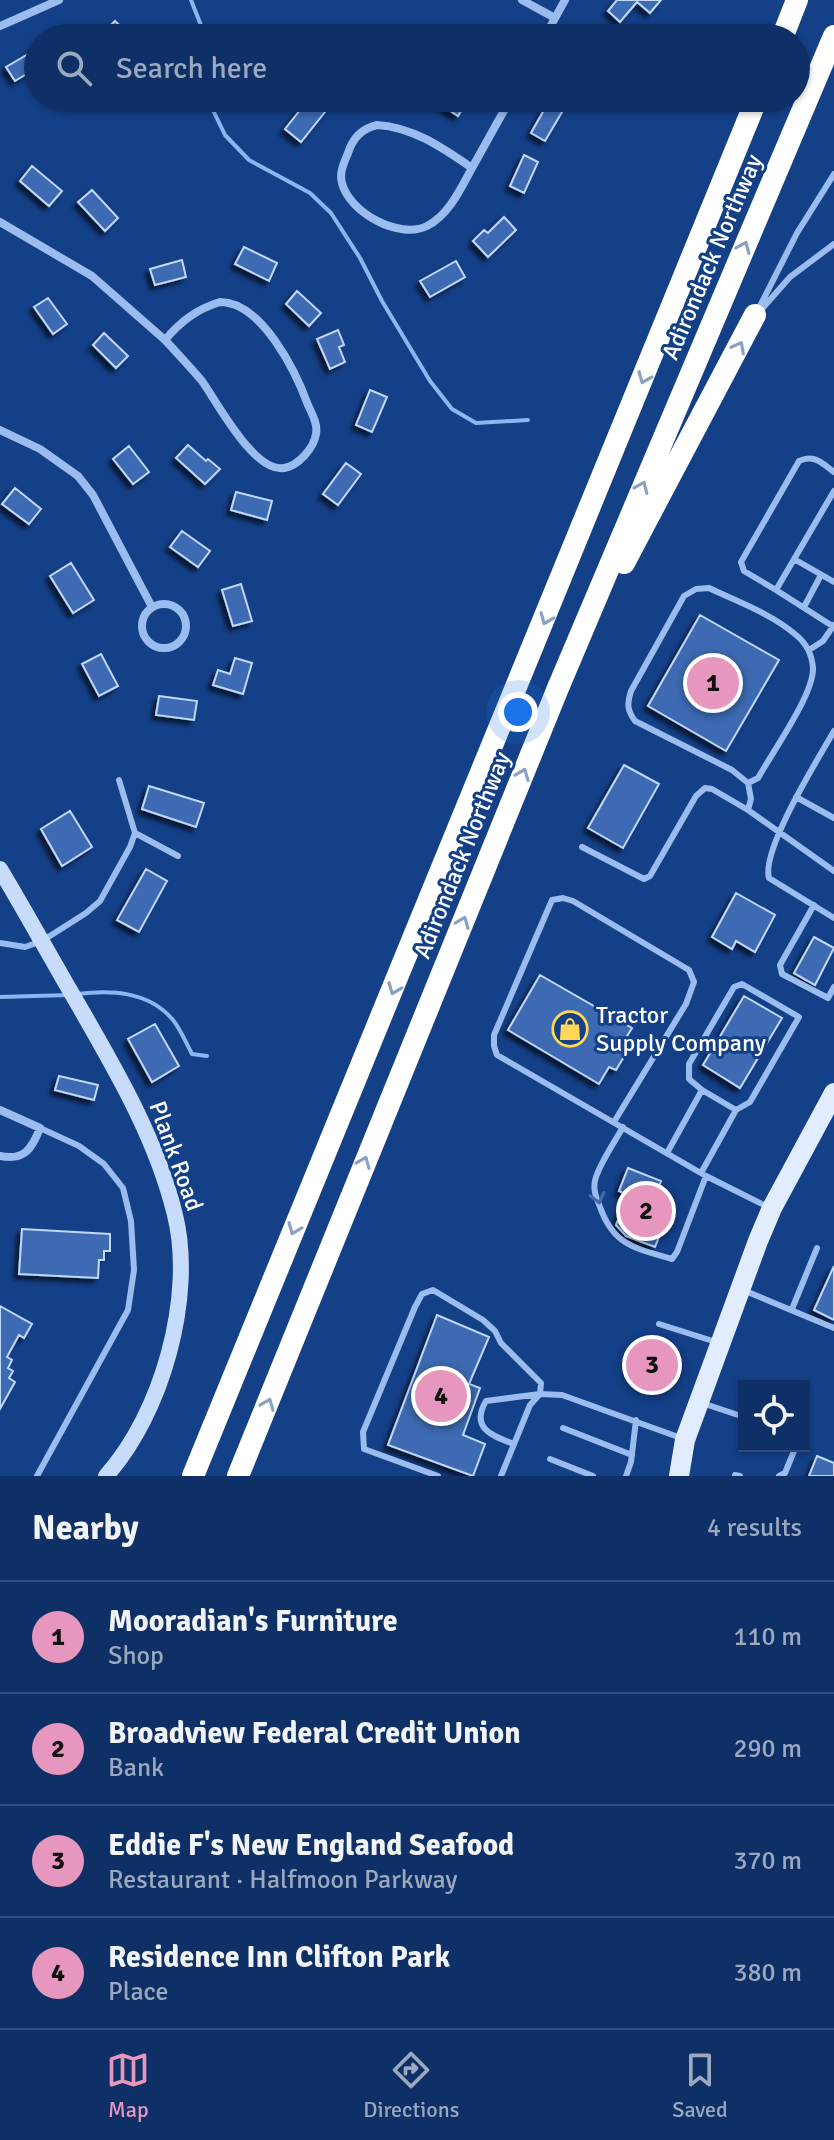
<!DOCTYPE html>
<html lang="en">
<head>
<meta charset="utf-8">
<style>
  body { margin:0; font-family:Signika,sans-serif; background:#1d3c6f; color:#f1f3f6 }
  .controls { position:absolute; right:24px; bottom:24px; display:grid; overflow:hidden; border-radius:0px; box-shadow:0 2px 6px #0004 }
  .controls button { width:72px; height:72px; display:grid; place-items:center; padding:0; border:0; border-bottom:2px solid #2f4b7a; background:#0f3066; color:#f1f3f6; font:40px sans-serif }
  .you { position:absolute; left:518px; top:712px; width:28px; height:28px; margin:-20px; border:6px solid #fff; border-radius:50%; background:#1a73e8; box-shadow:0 0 0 12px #1a73e833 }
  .badge { display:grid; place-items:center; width:52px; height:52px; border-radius:50%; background:#e797bd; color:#111; font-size:26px; font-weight:700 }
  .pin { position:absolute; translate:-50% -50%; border:4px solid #fff; box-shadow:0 2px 8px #0006 }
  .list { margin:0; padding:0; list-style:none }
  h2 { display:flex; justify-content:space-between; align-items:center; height:104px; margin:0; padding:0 32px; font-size:34px }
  h2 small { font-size:26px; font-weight:400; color:#9ba9bf }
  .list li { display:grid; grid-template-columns:52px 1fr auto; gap:24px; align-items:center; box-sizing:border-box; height:112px; padding:0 32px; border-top:2px solid #2f4b7a }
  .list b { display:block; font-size:30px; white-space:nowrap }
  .list p { margin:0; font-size:26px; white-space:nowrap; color:#9ba9bf }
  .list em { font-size:26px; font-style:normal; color:#9ba9bf }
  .icon { flex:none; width:44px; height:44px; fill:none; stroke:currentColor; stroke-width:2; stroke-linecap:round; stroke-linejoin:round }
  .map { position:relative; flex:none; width:834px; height:1476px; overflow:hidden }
  .search { position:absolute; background:#0f3066; box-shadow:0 2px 6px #0004; left:24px; right:24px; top:24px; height:88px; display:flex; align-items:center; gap:20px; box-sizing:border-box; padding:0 28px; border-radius:44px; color:#9ba9bf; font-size:30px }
  .sheet { height:552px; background:#0f3066 }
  nav { display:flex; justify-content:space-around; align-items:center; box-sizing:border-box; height:112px; border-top:2px solid #2f4b7a; background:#0f3066; font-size:22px; color:#9ba9bf }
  nav a { display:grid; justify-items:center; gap:4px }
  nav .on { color:#e797bd }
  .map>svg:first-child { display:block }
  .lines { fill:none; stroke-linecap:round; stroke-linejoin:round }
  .stream { stroke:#8bb6f3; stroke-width:4 }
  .building { fill:#3c6ab2; stroke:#c0d8fb; stroke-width:2; filter:url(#shadow) }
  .lane { stroke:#9abcef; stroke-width:6 }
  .street { stroke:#9abcef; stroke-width:8 }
  .secondary { stroke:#c7dbfb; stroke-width:16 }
  .primary { stroke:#e2ecff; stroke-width:20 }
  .highway { stroke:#fff; stroke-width:22 }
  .oneway { stroke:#8aa0c4 }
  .oneway2 { stroke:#436bac }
  .labels { text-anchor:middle; stroke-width:6; stroke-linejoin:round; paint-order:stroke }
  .street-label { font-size:24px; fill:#fff; stroke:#144088 }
  .poi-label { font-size:24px; fill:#fff; stroke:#144088; text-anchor:start }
</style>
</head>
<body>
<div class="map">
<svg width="834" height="1476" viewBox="0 0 834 1476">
  <defs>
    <filter id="shadow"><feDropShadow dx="-4.5" dy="4.5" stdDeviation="2" flood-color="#0009"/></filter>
  </defs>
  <rect width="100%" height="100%" fill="#144088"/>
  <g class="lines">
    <path class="stream" d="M191,0L206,38
      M209,98L210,104L225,135L249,160L310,193L331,213L360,258L382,301L430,381L452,409L476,423L528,420
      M77,994C111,990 149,991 173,1020C181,1030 186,1043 192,1054L207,1056
      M0,997L69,995"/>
  </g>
  <path class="building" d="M617,0H661L650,13L637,2L620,22L608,11Z
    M115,21L133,38H98Z
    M35,50L38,55V67L15,81L6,67Z
    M431,98H469L458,116Z
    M309,99L325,112L301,142L285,129Z
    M548,103L562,112L545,141L531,133Z
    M524,155L538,162L524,193L510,186Z
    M32,166L62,191L49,206L20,181Z
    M92,190L118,218L105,231L78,202Z
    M504,217L516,230L488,257L473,241L484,230L488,233Z
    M244,247L277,263L269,281L235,264Z
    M182,260L186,277L155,285L150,269Z
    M456,261L465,277L430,297L420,281Z
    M297,291L321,313L309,326L286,304Z
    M48,298L67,324L53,334L34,307Z
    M338,330L344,345L339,347L345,362L330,369L317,339Z
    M104,333L128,356L116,368L93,345Z
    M370,390L387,397L372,432L356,425Z
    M188,445L206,461L208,459L220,469L205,484L176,458Z
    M129,446L149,472L133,484L113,459Z
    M346,463L361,474L338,505L323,494Z
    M15,488L41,509L29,524L2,504Z
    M236,492L272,501L267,520L231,510Z
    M182,531L210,551L198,567L170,547Z
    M71,563L94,600L73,613L50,576Z
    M241,584L252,621L233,626L222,590Z
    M700,615L779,660L726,751L648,706Z
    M101,654L118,686L99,696L82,664Z
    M235,658L252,663L243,694L213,685L218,670L230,674Z
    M159,696L197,701L194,720L156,715Z
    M624,765L659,784L623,848L588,828Z
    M149,786L204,803L196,827L142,809Z
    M70,811L92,847L62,866L41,829Z
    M146,869L167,881L139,932L117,920Z
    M736,893L775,915L755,952L736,941L732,949L712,937Z
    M814,937L834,948L815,985L794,973Z
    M540,975L632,1028L621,1046L628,1050L616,1070L609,1067L599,1084L508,1030Z
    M744,996L782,1018L740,1088L703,1065Z
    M155,1024L179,1066L152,1082L128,1039Z
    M59,1076L98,1085L94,1100L55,1090Z
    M628,1168L661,1181L656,1194L665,1197L662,1206L670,1209L655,1247L626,1236L616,1225L628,1195L619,1191Z
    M22,1229L110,1234V1251H104V1260H99L98,1278L19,1274Z
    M834,1266V1320L814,1310Z
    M0,1306L32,1324L24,1338L19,1335L7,1357L12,1360L8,1368L13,1371L9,1378L15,1382L0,1409Z
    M437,1315L489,1337L469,1384L480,1388L463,1435L485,1444L473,1476L388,1445Z
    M639,1344L651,1348L650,1353L674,1361L668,1381L631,1370Z
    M817,1456L834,1463V1476H809Z"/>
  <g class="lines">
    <path class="lane" d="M761,310L790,277L834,244
      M757,312L797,233L834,174
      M834,491L776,590L834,627
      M794,559L834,582
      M709,588C738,602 772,614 796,635C806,643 812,655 813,668C814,694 772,753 758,778L748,783L732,770L635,721C627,710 627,704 631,691L684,596L696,589Z
      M776,590L744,571L741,562L799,461C814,454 822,463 834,472
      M804,607L821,575
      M809,650L823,641L834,625
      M834,731C818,759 761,850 769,878L834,918
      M748,783L751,799L748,810L834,871
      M796,797L834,818
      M135,833L178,856
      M582,847L644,879L650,876L696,796L705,788L712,789L748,810
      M814,905L780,965L782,974L828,998L834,987
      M0,943L25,947L42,941L86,913L100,901L130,847L135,833L119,780
      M702,1090L689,1079V1064L734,987L742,984L799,1017L750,1102L736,1110
      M614,1122L686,1004L694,982L689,970L573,901L563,898L552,900L494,1035V1046L497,1055L706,1176L768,1207
      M623,1127C614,1143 602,1160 596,1177C592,1188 596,1197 600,1207C614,1246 635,1248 672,1259L677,1252L706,1176
      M667,1153L702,1090L736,1110L701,1173
      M743,1290L834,1328
      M792,1309L817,1248
      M659,1324L716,1342
      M702,1403L744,1417
      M563,1428L632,1455
      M514,1444C492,1436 470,1428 486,1401L540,1394L562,1395L681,1438
      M550,1459L593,1476
      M735,1475L740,1476
      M37,1476L128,1310L134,1270L131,1221L123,1188L104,1164L79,1146L40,1128
      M438,1476L364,1449L363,1432L415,1307L422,1294L433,1290L483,1320L495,1331L501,1343L541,1383L540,1394L530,1405L501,1476
      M626,1476L631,1462L636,1420
      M779,1476L785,1473L794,1451L793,1446"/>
    <path class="street" d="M522,0L555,18
      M0,26L59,0
      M544,38L565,0
      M377,125C413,127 443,148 472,168C461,188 449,215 427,226C399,240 349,212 342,183C339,173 344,163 348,153C353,138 361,129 377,125Z
      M472,168L511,98
      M0,222L92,276L165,340
      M220,302C262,302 296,372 308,405C312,414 318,424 316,434C314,448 298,466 284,468C254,473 217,402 202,381C190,367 177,353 165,340C181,321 197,309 220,302Z
      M0,430L40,449L78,476L93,495L152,607
      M142 626a22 22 0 1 1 44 0a22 22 0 1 1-44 0Z
      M0,1110L40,1128C32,1149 24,1161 0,1156"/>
    <path class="secondary" d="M0,869C27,914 52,960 79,1006C117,1072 157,1140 175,1215C195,1296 162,1414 106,1476"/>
    <path class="primary" d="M679,1476L685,1440L758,1241L772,1208L834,1093"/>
    <path class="highway" d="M782,38L797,0
      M624,563L755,315
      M193,1476L757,98
      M238,1476L558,688L834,36"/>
  </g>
  <defs><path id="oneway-chevron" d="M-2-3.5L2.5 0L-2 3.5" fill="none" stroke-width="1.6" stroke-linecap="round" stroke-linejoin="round" transform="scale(2)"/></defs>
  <g class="oneway">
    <use href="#oneway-chevron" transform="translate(744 247) rotate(-67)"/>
    <use href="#oneway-chevron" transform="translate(739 347) rotate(-62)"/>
    <use href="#oneway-chevron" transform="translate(644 378) rotate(112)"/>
    <use href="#oneway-chevron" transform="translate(642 487) rotate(-67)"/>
    <use href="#oneway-chevron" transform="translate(546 619) rotate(112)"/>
    <use href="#oneway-chevron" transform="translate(523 774) rotate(-68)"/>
    <use href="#oneway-chevron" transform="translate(463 922) rotate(-68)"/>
    <use href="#oneway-chevron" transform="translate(394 989) rotate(112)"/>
    <use href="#oneway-chevron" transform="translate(364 1162) rotate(-68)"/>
    <use href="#oneway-chevron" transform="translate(294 1229) rotate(112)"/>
    <use href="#oneway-chevron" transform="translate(268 1404) rotate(-68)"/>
  </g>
  <use class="oneway2" href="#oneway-chevron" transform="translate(598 1198) rotate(76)"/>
  <defs>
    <symbol id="shop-ring" viewBox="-11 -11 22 22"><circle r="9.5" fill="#144088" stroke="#ffd858" stroke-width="1.5"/><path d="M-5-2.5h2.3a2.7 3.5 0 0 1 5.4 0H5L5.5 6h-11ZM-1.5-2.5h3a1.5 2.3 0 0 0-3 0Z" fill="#ffd858"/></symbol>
  </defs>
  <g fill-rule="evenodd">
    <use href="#shop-ring" x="550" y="1009" width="40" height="40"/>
  </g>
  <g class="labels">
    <g class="street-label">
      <text transform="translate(712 257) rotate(-67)" y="8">Adirondack Northway</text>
      <text transform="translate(462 855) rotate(-68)" y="8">Adirondack Northway</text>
      <text transform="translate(176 1156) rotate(70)" y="8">Plank Road</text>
    </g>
    <g class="poi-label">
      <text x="596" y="1023">Tractor<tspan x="596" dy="28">Supply Company</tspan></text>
    </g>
  </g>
</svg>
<div class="controls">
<button><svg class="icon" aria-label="locate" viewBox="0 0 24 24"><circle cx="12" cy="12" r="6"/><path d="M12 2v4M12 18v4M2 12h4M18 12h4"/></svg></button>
</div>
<div class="you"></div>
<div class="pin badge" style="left:713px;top:683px">1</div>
<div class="pin badge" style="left:646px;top:1211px">2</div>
<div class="pin badge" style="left:652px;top:1365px">3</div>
<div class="pin badge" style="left:441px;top:1396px">4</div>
<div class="search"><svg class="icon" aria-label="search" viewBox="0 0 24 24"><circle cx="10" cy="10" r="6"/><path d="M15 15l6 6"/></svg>Search here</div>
</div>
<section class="sheet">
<h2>Nearby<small>4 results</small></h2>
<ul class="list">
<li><span class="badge">1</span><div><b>Mooradian's Furniture</b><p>Shop</p></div><em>110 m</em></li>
<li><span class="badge">2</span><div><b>Broadview Federal Credit Union</b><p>Bank</p></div><em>290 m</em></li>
<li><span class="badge">3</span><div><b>Eddie F's New England Seafood</b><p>Restaurant · Halfmoon Parkway</p></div><em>370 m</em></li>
<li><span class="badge">4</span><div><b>Residence Inn Clifton Park</b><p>Place</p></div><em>380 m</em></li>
</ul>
</section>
<nav>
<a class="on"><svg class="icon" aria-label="map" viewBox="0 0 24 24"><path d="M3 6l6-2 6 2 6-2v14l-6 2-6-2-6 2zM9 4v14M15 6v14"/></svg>Map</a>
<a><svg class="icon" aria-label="directions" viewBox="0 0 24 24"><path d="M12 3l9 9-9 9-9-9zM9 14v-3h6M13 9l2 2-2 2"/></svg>Directions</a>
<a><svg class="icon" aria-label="saved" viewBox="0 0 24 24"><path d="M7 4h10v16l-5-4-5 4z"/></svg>Saved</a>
</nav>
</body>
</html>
